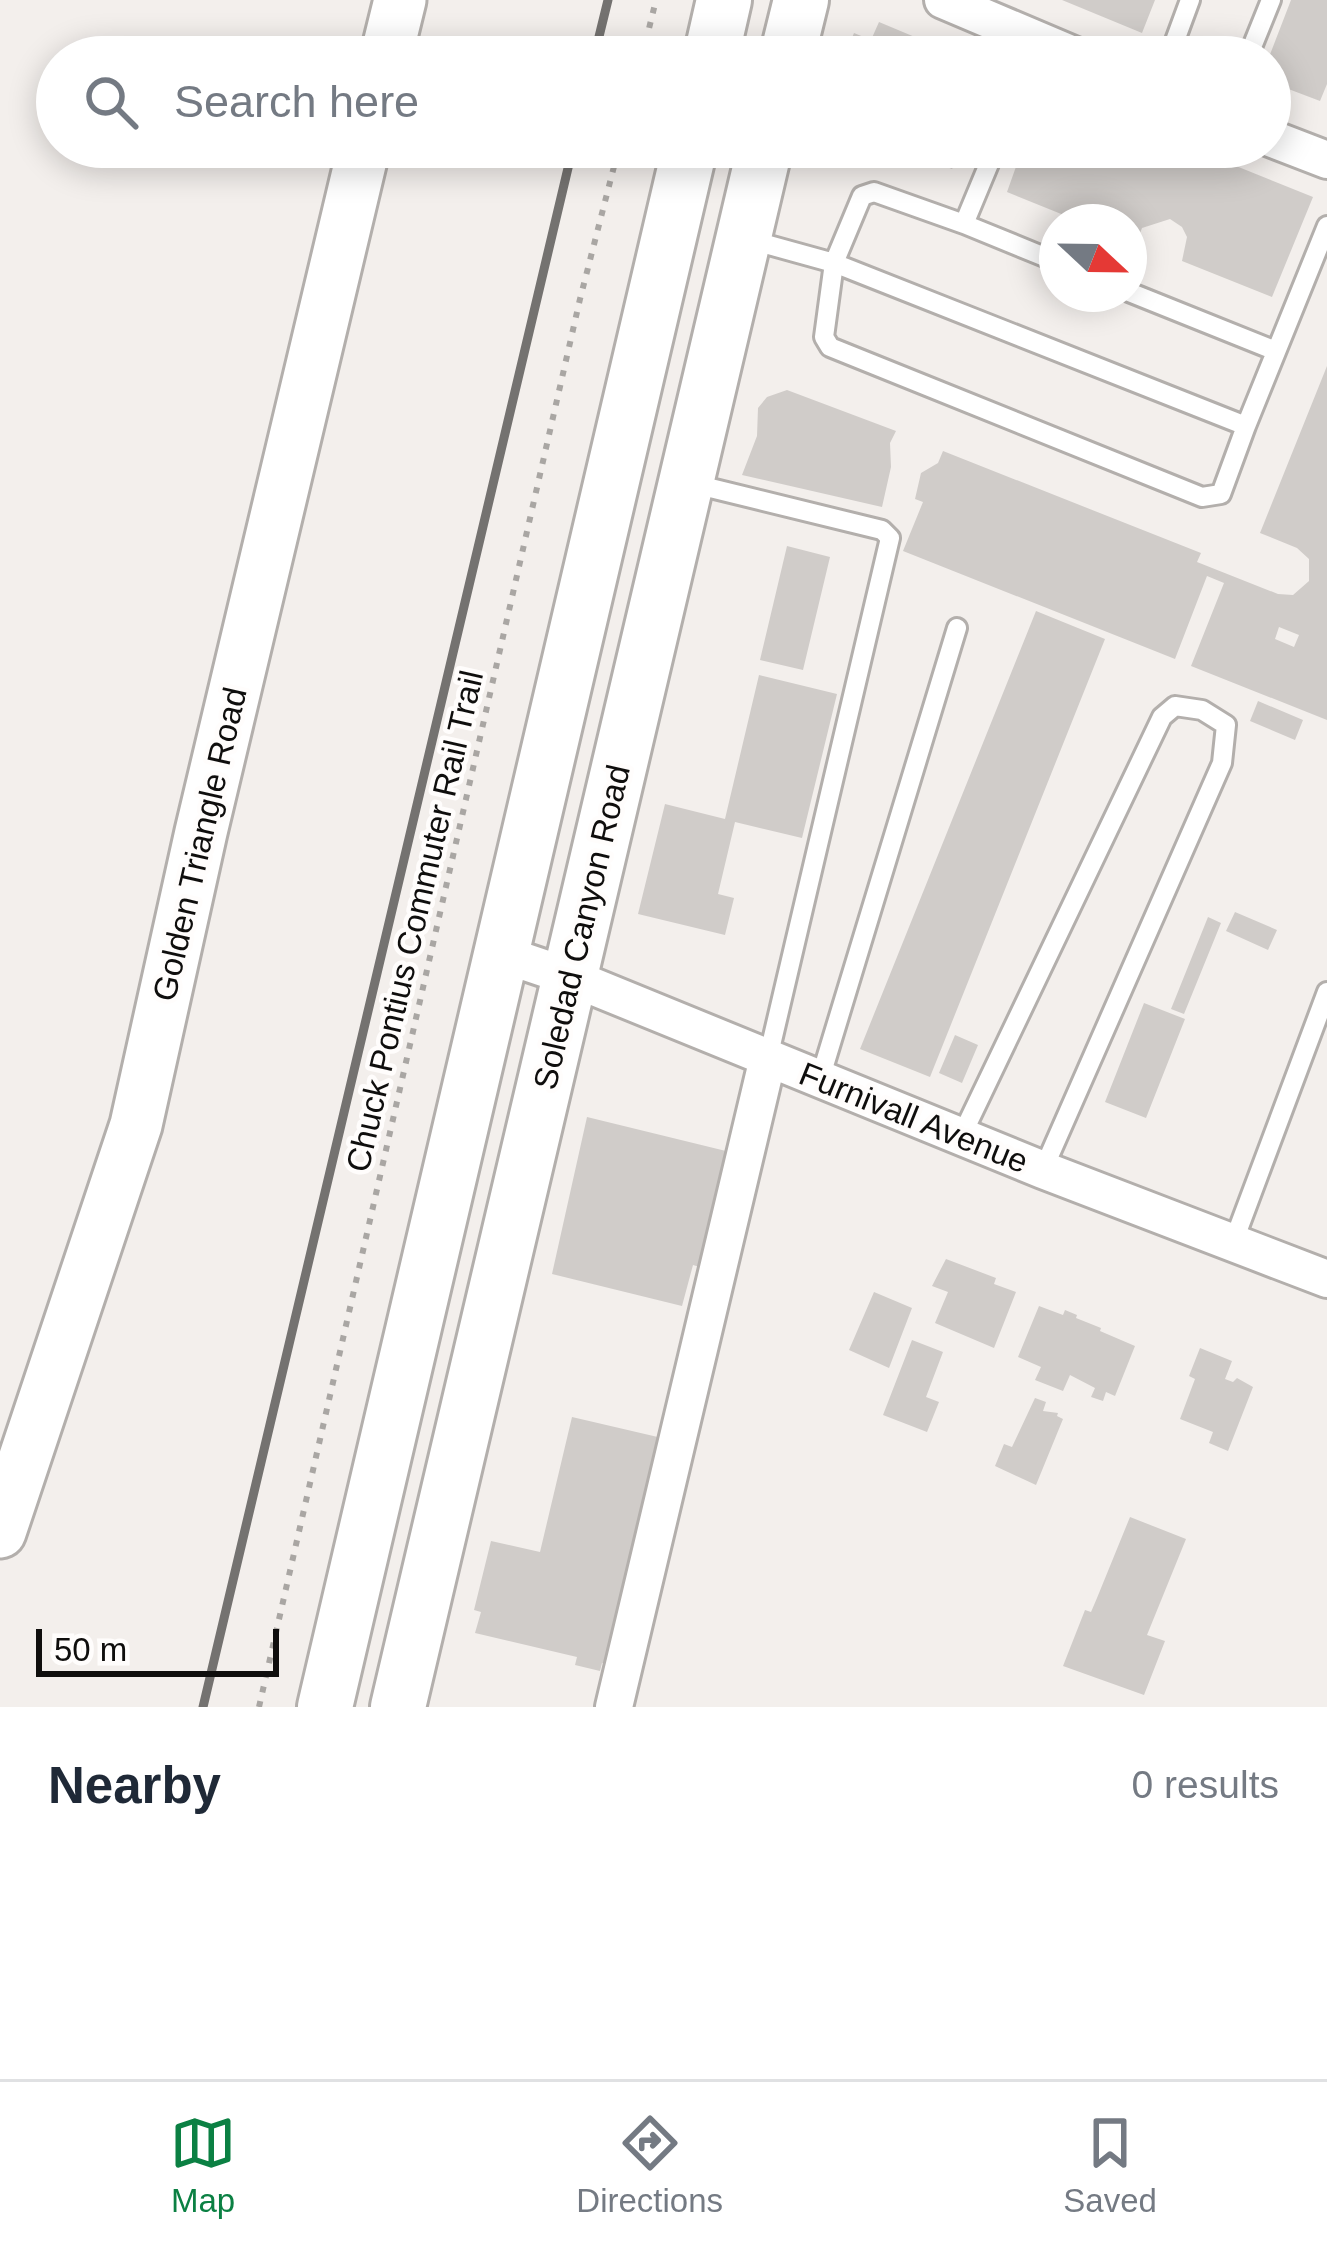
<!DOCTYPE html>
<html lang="en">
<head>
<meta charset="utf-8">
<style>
  body { margin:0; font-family:Arial,sans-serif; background:#f2f2f3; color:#1f2937 }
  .compass { position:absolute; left:1039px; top:204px; width:108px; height:108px; border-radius:50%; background:#fff; box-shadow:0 6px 30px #0003; rotate:112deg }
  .scale { position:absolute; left:36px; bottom:30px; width:243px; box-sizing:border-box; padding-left:12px; border:6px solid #0f0e0d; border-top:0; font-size:33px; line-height:42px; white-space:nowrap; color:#0f0e0d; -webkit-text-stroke:9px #fffdfc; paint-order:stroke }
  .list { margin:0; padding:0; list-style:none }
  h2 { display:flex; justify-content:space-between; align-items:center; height:156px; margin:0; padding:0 48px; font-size:51px }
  h2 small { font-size:39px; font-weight:400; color:#747a83 }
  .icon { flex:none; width:66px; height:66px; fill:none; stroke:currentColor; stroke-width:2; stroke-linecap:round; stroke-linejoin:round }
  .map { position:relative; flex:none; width:1327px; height:1707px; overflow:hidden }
  .search { position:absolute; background:#fff; box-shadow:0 6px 30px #0003; left:36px; right:36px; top:36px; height:132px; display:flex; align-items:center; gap:30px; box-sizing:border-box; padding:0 42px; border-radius:66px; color:#747a83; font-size:45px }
  .sheet { height:372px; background:#fff }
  nav { display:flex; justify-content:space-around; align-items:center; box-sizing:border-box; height:168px; border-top:3px solid #e0e1e3; background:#fff; font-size:33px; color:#747a83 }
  nav a { display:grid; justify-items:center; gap:6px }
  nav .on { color:#0b8043 }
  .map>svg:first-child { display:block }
  .building { fill:#d0ccc9; fill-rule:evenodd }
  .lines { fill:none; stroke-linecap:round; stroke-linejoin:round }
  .lane-casing { stroke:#b3afac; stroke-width:24 }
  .street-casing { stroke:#b3afac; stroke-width:42 }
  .secondary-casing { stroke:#b3afac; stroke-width:57 }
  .primary-casing { stroke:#b3afac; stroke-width:60 }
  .path { stroke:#a9a6a3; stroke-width:6; stroke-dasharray:6 9; stroke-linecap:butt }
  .lane { stroke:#fff; stroke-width:18 }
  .street { stroke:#fff; stroke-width:36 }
  .secondary { stroke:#fff; stroke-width:51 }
  .primary { stroke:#fff; stroke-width:54 }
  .rail { stroke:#747270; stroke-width:9 }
  .labels { text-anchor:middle; stroke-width:9; stroke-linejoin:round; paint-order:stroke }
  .street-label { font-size:33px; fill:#0f0e0d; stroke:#fffdfc }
</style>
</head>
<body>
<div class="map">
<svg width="1327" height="1707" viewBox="0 0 1327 1707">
  <rect width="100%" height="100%" fill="#f3efec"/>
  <path class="building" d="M1062,0H1155L1142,33Z
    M1291,0H1327V84L1320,101L1270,82L1269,57Z
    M879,22L922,40L939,57H844L854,33L871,40Z
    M898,147H966L952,169Z
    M1023,147H1189L1313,197L1272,297L1182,261L1187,237L1182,227L1170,219L1142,228L1136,244L1129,242V222H1081L1007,192Z
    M1327,366V720L1191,666L1224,583L1207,576L1175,659L903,551L923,502L915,499L921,473L938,463L943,451L1201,553L1197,562L1278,594L1293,595L1309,581V559L1297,548L1260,533ZM1279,627L1299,635L1294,647L1275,639Z
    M787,390L896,431L890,443L891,467L882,507L742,475L757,436L758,408L767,397Z
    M787,546L830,557L803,670L760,660Z
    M1036,611L1105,639L930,1077L860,1049Z
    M759,675L837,694L802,838L735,822L718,894L734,898L725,935L638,914L665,804L725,819Z
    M1258,701L1303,720L1295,740L1250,721Z
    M1235,912L1277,930L1268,950L1226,931Z
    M1208,917L1221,923L1184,1014L1171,1009Z
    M1144,1003L1185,1019L1146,1118L1105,1102Z
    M955,1035L978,1045L962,1083L939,1073Z
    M587,1117L730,1152L703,1268L693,1265L682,1306L552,1274Z
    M946,1259L996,1278L994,1284L1016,1292L994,1348L935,1323L948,1292L932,1286Z
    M874,1292L912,1308L889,1368L849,1350Z
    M1039,1306L1063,1315L1065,1310L1077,1315L1076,1318L1101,1328L1100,1331L1135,1346L1115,1396L1106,1392L1103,1401L1091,1397L1095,1388L1070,1375L1063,1391L1035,1380L1041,1367L1018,1357Z
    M912,1340L943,1352L926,1397L939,1402L927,1432L883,1415Z
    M1200,1348L1232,1361L1225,1379L1233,1382L1237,1378L1253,1387L1228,1451L1209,1443L1213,1432L1180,1419L1195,1379L1189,1376Z
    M1035,1398L1046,1402L1043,1411L1058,1413L1057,1416L1063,1419L1036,1485L995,1466L1004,1444L1012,1447Z
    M572,1417L662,1438L609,1665L602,1663L600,1671L575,1665L577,1657L475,1633L481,1612L474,1610L491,1541L540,1552Z
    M1130,1517L1186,1539L1147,1635L1165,1641L1144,1695L1063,1666L1085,1610L1091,1612L1097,1598Z"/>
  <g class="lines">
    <defs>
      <path id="lane" d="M1169,57L1190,0
        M1248,57L1271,0
        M996,147L964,224L1057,262
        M964,224L874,192L862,196L834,263L824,337L830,347L1202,497L1221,494L1246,426
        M747,239L834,263L1246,426L1327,226
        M1129,292L1276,351
        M690,483L882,530L890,538L768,1058
        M820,1079L957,628
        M961,1137L1162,717L1175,706L1202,710L1226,725L1222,763L1043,1170
        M1233,1243L1327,992"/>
      <path id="street" d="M943,0L1078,57
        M1270,138L1327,160
        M502,954L570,977L1043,1170L1327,1279
        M614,1707L768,1058"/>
      <path id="secondary" d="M386,57L400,0
        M0,1532L136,1125L201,832L364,147"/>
      <path id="primary" d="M711,57L724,0
        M787,57L801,0
        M325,1707L690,147
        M398,1707L765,147"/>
    </defs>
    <use href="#lane" class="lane-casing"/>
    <use href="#street" class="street-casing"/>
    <use href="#secondary" class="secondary-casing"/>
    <use href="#primary" class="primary-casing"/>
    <path class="path" d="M642,57L656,0
      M259,1707L580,299L619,147"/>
    <use href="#lane" class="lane"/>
    <use href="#street" class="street"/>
    <use href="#secondary" class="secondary"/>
    <use href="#primary" class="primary"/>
    <path class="rail" d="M594,57L608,0
      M203,1707L573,147"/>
  </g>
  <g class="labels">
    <g class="street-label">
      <text transform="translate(199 844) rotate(-77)" y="12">Golden Triangle Road</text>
      <text transform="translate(414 921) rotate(-77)" y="12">Chuck Pontius Commuter Rail Trail</text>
      <text transform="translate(581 927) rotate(-77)" y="12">Soledad Canyon Road</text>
      <text transform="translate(914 1117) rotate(22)" y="12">Furnivall Avenue</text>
    </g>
  </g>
</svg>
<svg class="compass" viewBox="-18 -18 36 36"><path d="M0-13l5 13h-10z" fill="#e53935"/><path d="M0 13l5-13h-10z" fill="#747a83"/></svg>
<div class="scale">50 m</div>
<div class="search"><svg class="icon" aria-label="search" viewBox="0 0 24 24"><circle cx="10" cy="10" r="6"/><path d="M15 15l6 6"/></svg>Search here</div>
</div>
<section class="sheet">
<h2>Nearby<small>0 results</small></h2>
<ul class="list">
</ul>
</section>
<nav>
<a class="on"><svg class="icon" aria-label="map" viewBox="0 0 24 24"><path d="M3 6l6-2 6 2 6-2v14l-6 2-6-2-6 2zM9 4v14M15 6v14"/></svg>Map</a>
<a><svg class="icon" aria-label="directions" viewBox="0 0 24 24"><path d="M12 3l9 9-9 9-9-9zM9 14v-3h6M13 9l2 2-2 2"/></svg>Directions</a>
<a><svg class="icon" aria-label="saved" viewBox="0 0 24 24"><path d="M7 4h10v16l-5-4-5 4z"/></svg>Saved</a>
</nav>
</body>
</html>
